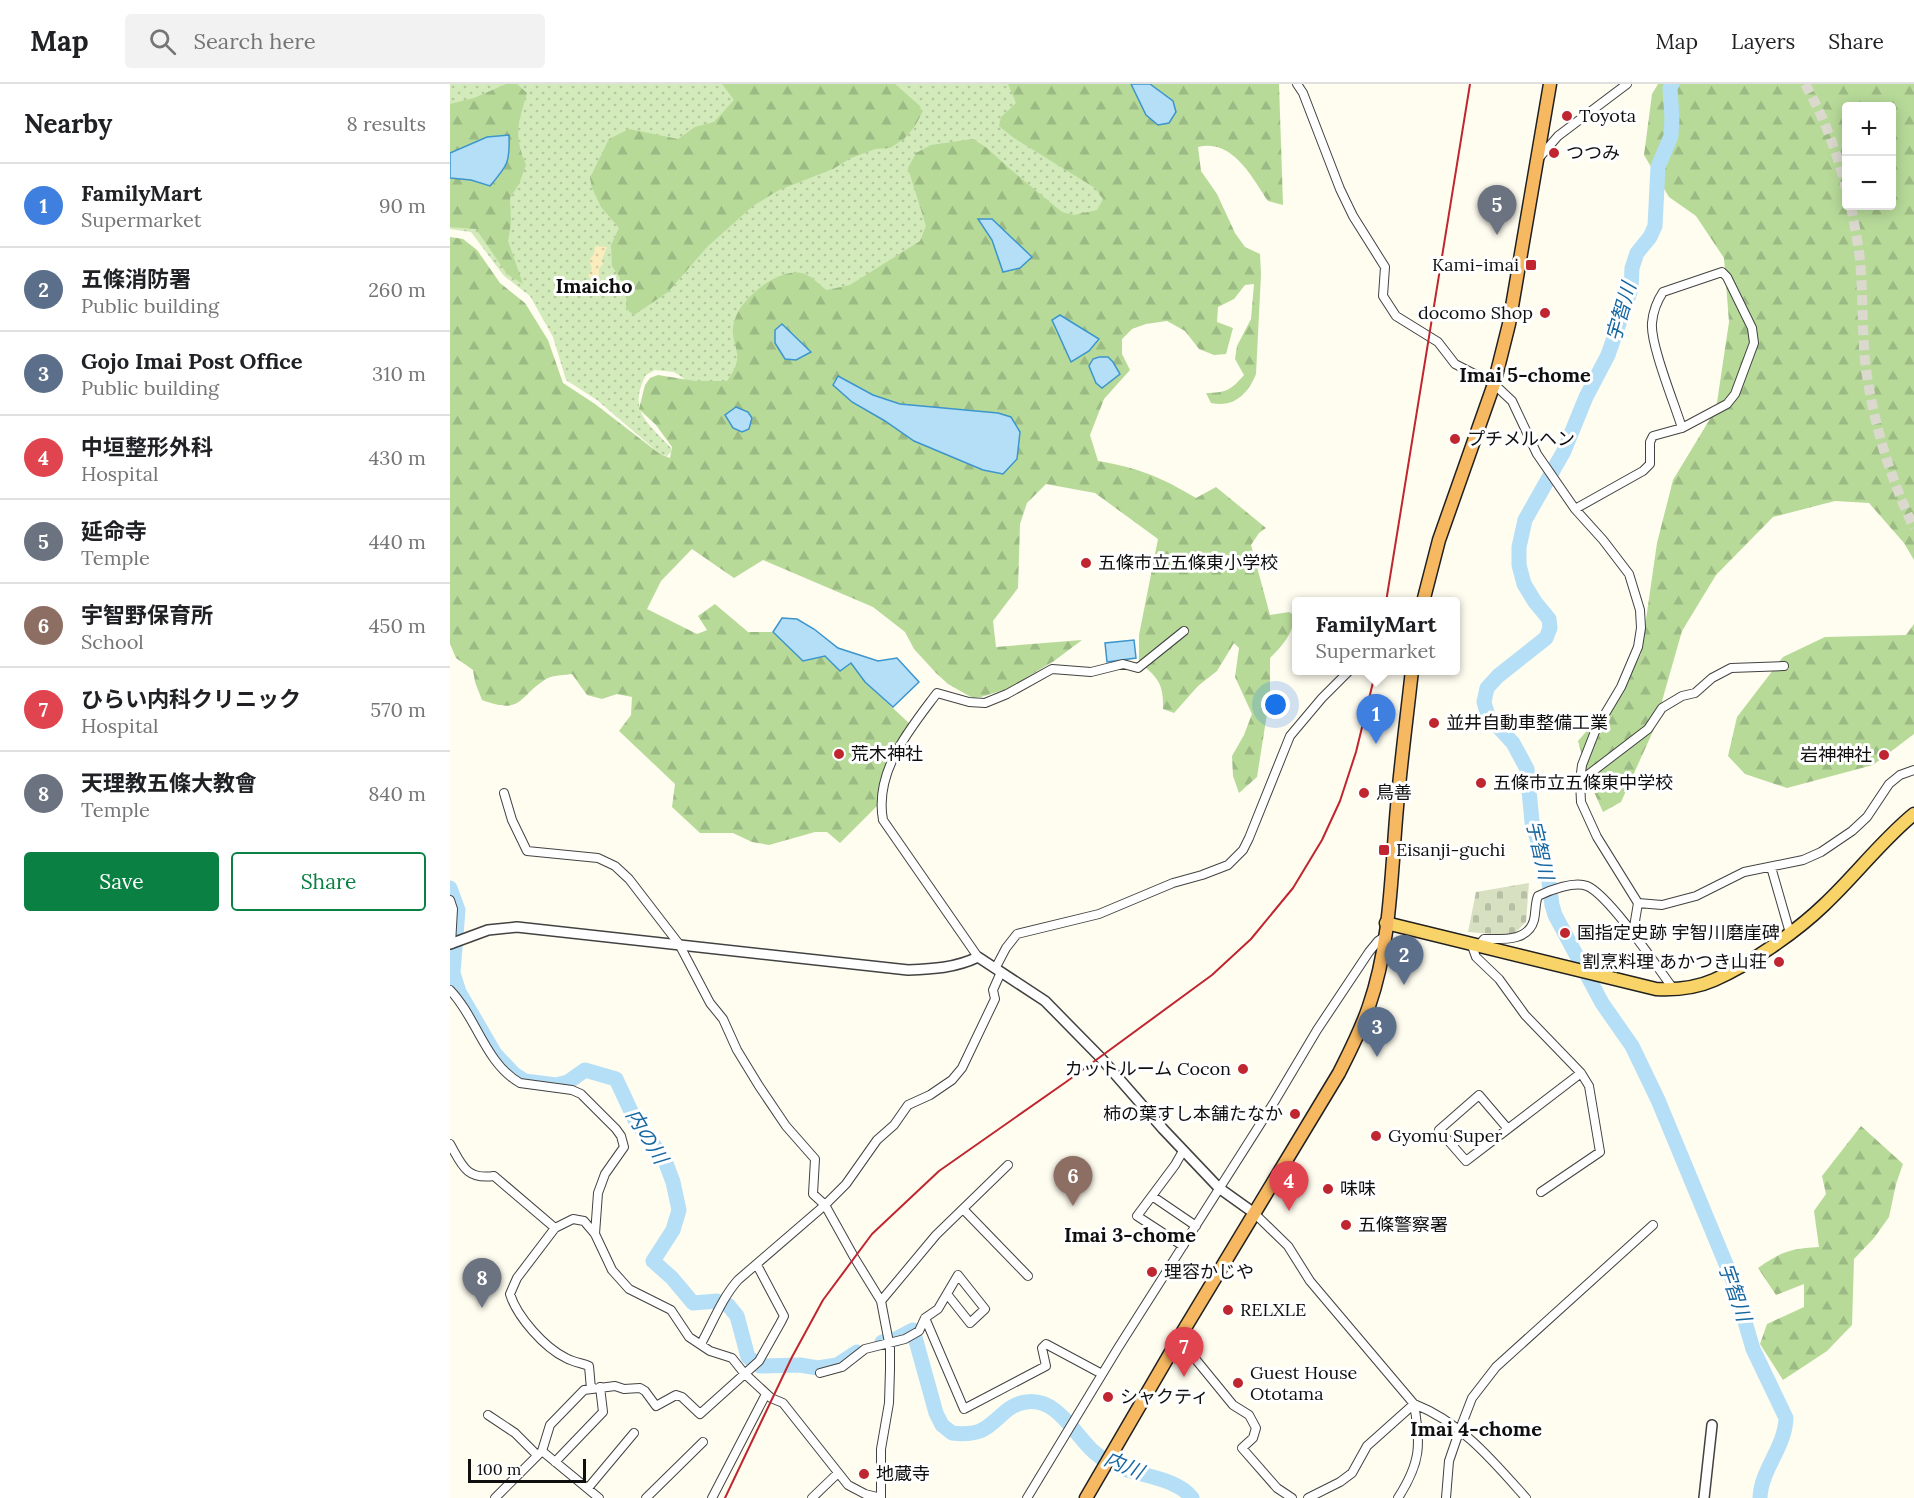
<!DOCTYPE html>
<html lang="en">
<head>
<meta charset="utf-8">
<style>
  body { margin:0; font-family:Lora,"Noto Sans JP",serif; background:#f2f2f2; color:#202124 }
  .controls { position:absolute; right:18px; top:18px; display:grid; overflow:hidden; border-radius:6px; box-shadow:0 3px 15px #0003 }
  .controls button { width:54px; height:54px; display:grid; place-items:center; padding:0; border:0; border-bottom:2px solid #e0e0e0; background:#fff; color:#202124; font:30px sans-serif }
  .scale { position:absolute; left:18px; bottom:15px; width:118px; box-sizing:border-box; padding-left:6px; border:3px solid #0f0f0f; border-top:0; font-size:16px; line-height:21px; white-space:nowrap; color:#0f0f0f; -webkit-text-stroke:4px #fff; paint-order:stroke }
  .you { position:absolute; left:826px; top:621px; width:21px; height:21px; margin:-15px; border:4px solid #fff; border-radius:50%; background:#1a73e8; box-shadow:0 0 0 9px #1a73e833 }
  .badge { display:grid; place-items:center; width:39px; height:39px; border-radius:50%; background:#0b8043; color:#fff; font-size:20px; font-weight:700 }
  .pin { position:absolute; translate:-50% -50px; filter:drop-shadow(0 2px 3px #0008) }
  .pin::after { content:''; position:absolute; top:32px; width:21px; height:18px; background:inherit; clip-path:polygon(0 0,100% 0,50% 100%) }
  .popup { position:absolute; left:842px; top:513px; width:168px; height:78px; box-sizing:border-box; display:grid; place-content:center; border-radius:6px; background:#fff; filter:drop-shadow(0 2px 4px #0005); font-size:20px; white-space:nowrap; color:#757577 }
  .popup b { font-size:22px; color:#202124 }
  .popup::after { content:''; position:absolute; left:50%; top:100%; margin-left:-12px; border:12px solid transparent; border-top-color:#fff }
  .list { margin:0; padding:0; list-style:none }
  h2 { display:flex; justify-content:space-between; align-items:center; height:78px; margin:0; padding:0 24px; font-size:26px }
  h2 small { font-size:20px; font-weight:400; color:#757577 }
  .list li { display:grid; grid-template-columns:39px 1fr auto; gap:18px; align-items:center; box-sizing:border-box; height:84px; padding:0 24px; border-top:2px solid #e0e0e0 }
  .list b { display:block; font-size:22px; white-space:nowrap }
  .list p { margin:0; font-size:20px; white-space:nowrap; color:#757577 }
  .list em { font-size:20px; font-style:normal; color:#757577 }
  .actions { display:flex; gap:12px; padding:18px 24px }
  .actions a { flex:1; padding:14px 0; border:2px solid #0b8043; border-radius:6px; text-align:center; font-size:21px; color:#0b8043 }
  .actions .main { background:#0b8043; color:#fff }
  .icon { flex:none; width:33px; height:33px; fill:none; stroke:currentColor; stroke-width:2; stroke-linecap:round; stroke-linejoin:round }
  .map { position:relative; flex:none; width:1464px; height:1414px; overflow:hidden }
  header { display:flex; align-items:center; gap:36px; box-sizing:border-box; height:84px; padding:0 30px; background:#fff; border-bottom:2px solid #e0e0e0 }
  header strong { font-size:28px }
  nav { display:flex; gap:33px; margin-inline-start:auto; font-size:21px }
  .search { width:420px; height:54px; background:#f2f2f2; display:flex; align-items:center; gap:15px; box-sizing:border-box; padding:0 21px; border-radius:6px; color:#757577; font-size:22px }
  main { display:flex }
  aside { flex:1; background:#fff }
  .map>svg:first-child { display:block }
  .grass { fill:url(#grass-dots) }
  .forest { fill:url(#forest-firs); fill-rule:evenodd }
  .sand { fill:url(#sand-dots) }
  .cemetery { fill:url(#cemetery-stones) }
  .water { fill:#b5dff6; stroke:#3c95cd; stroke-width:1.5 }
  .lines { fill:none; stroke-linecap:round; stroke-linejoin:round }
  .river { stroke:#b5dff6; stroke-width:15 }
  .secondary-tunnel { stroke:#dbd8ce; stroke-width:10; stroke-dasharray:10 5; stroke-linecap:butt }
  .minor-casing { stroke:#424242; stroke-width:10 }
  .tertiary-casing { stroke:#424242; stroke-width:12 }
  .primary-casing { stroke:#202020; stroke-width:15 }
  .trunk-casing { stroke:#202020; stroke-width:15 }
  .minor { stroke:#fff; stroke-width:8 }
  .tertiary { stroke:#fff; stroke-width:9 }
  .primary { stroke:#f8d367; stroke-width:12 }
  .trunk { stroke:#f6b860; stroke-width:12 }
  .rail { stroke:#bf262f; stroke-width:2 }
  .poi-dot { fill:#bf262f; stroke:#fff; stroke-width:2 }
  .labels { text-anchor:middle; stroke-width:6; stroke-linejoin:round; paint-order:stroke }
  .poi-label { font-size:18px; fill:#0f0f0f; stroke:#fff; text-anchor:start }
  .neighbourhood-label { font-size:20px; font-weight:bold; fill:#0f0f0f; stroke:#fff }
  .water-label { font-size:20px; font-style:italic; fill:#1767a1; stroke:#fff }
</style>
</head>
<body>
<header>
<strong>Map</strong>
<div class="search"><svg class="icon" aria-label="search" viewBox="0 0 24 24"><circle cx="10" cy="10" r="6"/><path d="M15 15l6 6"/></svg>Search here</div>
<nav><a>Map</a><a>Layers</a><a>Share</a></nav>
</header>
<main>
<aside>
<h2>Nearby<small>8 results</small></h2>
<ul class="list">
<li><span class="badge" style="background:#3f7fe0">1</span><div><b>FamilyMart</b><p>Supermarket</p></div><em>90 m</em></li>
<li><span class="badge" style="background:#5c6f8a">2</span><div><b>五條消防署</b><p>Public building</p></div><em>260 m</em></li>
<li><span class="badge" style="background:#5c6f8a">3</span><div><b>Gojo Imai Post Office</b><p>Public building</p></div><em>310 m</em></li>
<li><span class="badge" style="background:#e0444e">4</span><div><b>中垣整形外科</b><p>Hospital</p></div><em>430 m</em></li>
<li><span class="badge" style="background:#6b7280">5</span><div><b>延命寺</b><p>Temple</p></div><em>440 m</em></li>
<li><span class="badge" style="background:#8d6e63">6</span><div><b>宇智野保育所</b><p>School</p></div><em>450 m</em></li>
<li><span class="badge" style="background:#e0444e">7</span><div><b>ひらい内科クリニック</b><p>Hospital</p></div><em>570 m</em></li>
<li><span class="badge" style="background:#6b7280">8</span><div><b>天理教五條大教會</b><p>Temple</p></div><em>840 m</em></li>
</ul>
<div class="actions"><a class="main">Save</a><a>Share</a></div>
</aside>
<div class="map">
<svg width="1464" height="1414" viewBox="0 0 1464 1414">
  <defs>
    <pattern id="grass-dots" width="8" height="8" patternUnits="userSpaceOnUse" patternTransform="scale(1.5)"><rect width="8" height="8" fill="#d3eaba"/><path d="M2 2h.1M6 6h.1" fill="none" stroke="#b4c89f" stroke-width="1.8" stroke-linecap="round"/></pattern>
    <pattern id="forest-firs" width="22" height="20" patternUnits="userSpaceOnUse" patternTransform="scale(1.5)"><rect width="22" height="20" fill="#b7da99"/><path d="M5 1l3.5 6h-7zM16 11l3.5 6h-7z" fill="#9cba83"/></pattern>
    <pattern id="sand-dots" width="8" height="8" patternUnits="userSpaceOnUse" patternTransform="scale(1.5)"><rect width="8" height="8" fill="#faecbd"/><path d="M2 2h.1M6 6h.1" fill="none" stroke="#d5c9a1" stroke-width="1.8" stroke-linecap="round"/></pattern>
    <pattern id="cemetery-stones" width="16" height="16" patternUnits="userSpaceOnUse" patternTransform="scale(1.5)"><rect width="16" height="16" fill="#d7e1c1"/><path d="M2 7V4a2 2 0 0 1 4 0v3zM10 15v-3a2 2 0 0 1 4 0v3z" fill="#b7c0a5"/></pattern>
  </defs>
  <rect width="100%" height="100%" fill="#fffcf0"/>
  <path class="grass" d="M0,0H585L659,114L653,132L488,149L296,296L245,302L224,288L205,286L196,291C177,327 198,339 221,364V368L217,372L210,370L147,316L116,296L103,253L80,212L54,192L21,148L0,145Z"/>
  <path class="forest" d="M56,0H67L77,9C68,41 63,49 76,81L69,100L60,114L61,139L58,157L73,200L57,190L26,145L0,143V20L24,14Z
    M272,0H445L470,22L472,29L465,42L454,55L440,64L425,65L401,74L383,85L329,106L303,122L258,162L218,208L184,231L176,225L177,205L162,182L161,161L169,144L151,123L142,104L140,94L159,55L179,45L228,55L245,43L264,38L284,16Z
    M558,0H829L833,121L818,117C802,93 782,54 748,63L751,87L767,110L785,149L795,163L810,170L811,190L806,290C798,310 784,324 761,319L756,309C776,309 781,306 794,291L785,275L787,262L801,235L804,200L795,201L784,215L768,223L767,238L783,244L776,270L764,271L749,265L735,247L717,237L696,240L682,245L672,255V270L680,286L654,315L640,351L648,377C689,384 711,393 746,414L766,403L816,444L809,449L801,461L820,531L839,528L845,532C843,550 832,562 820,574V611L807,693L789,709L783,692L782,672L794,651L802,630L785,593L789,564L784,559L767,587L748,602L724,629L713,625C714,599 707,593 689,578V551L708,455L645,409L596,400L577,419L570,440L568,504L543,537L546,563L632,556L604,577L557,605L531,613H521L498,600L486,589L464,565L455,548L423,523L313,476L284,494L242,465L211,497L197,525L247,550L257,546L248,532L265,520L298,548H323L353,577L375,571L401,579L415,598L460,640L438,676L429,705L427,722L390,759L377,748H365L319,761L302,758L283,749H250L222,723L225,700L169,647L181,631L182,613L167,610L152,615L137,611L122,590C115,591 105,591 98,594C68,611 74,632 32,616L25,598L23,586L6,574L0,560V153L13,155L27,166L50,199L75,219L98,256L113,299L145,320L210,370L220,374L222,363L206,341L189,325L195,301L200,294L208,291L245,297H277C300,266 276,263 285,235C292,213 335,177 359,192C366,196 370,202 377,206L400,201L470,157L476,142L458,84L466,69L481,61L523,55L537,64L560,85L612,128L624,131L647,126L653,115L645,104L564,54L549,42L551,33L566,19Z
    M1208,0H1464V476L1454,459L1419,419L1385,417L1323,433L1266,491L1232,547L1204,645L1171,718L1153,728L1140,699L1128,657L1170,609L1191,570L1207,459L1223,396L1266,325L1279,238L1274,174L1246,132L1219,113L1194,71L1202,10ZM1396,22H1442V122H1396Z
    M1464,540V650L1423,681L1337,704L1295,690L1278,672L1287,633L1333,573L1375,553L1456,551Z
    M1411,1042L1453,1080L1446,1100L1439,1133L1424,1154L1404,1175L1402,1241L1377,1267L1333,1296L1310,1260L1317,1240L1354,1223V1200L1326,1211L1308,1184C1333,1167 1339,1165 1369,1163L1364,1127L1376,1110L1372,1092Z"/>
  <path class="sand" d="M145,162L157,163L152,176L153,180L149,185V195L146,198L138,192L142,185L139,176L144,170Z"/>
  <path class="cemetery" d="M1079,799L1076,838L1065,849L1057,851L1018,848L1026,808Z"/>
  <path class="water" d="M681,0H700L723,17L726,28L719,39L708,41L696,31Z
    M59,51C60,78 58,81 40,102L21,96L0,94V69L37,53Z
    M528,135H542L582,173L570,184L553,188L542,156Z
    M610,231L649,255L639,267L621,278L602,236Z
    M332,240L361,268L346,276L335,275L325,259V246Z
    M649,273H658L663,278L670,290L652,304L646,299L639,282L643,275Z
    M388,292L423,311L450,320L548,329L561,333L570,348L567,375L553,390L533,386L464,357L435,337L402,318L383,301Z
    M286,323L298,328L302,334L299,345L292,348L283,344L275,331Z
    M332,534L347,535L364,545L388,564L428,577L447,574L469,598L443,623L415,598L401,579L390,587L375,572L353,577L323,548Z
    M684,556L686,574L657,578L655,559Z"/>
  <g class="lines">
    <path class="river" d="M1222,0L1220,4L1222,34L1221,52L1208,83L1205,142L1200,153L1187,169L1182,184L1181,205L1158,271L1136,313L1114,367L1075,436L1069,463V481L1074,500L1085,518L1099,535L1100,544L1096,554L1048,592L1037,604L1034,618L1038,632L1063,659L1077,685L1082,738L1098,791L1102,821L1105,831L1152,919L1182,962L1208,1016L1283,1197L1303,1265L1336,1334C1335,1364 1311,1385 1310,1414
      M0,804L8,826L3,889L9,908L45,970L64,990L75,997L106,1001L118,998L135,986L166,995L186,1038L214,1074L223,1098L229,1126L223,1146L203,1177L222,1194L243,1219L267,1217L278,1221L287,1232L298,1273L310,1282L350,1281L368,1284L387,1281L407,1268
      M432,1258L446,1255L463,1246L486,1329L492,1341L502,1349C511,1350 522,1350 530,1347C547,1340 556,1320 576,1318C607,1313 624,1350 644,1368C651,1374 662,1381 671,1384C693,1392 728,1395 742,1414"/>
    <path class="secondary-tunnel" d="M1355,0C1374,33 1387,68 1396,104
      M1401,122C1404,140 1408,158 1410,176C1413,210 1412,244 1415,277C1422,335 1439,391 1464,444"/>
    <defs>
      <path id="minor" d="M847,0L853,9L890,105L903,132L935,183L933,212L946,232L988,258L1005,280L1044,300L1062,317L1087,370L1125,425L1153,456L1179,490L1190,526L1191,544L1188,563L1171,603L1146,645L1132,681L1130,697L1131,718L1147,753L1188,819L1183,849
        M1089,74L1108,52L1177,0
        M1272,188L1277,193L1302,244L1304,259L1285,310L1277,320L1232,344C1225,321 1200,260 1202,239C1203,228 1207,217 1213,208Z
        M1125,425L1193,387L1200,380V358L1203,352L1232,344
        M1130,697L1198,645L1212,624L1232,612L1245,609L1262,594L1281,584L1334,582
        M54,709L62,736L77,767L148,774L165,782L179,795L229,860L260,919L273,935L287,966L309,1002L336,1042L365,1075L363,1110L375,1121L404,1173L431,1217L440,1264V1285L439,1319L431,1365V1414
        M1321,783L1340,849
        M0,816L3,825L1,860
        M1188,819L1212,821L1246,812L1294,788L1353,776L1371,768L1402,747L1417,733L1439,700L1450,691L1464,686
        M1021,859L1026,873L1049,895L1075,931L1131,989L1139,1002L1150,1068L1091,1108
        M1029,861L1034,855C1052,855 1078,858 1084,836C1086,827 1085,819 1088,812C1100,806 1124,797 1137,802C1159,811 1208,884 1224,906
        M528,873L433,736C424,687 460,645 487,609L519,618L535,619L557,610L602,585L641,588L673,580L688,584L734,547
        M546,883L556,864L567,850L649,830L723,799L752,791L778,781L793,766L799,754L840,652L872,614L900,586
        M0,906C27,934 35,979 70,999L122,1006L131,1010L166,1045L171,1052L174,1063L155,1090L148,1109L145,1150
        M1058,1045L1029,1011L989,1046L1016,1077L1131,989
        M0,1060C12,1081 16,1096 44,1092L105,1144L123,1135L134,1137L145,1150L162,1186L179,1205L221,1226L239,1253L260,1267L282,1274L294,1289L321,1314L333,1319L398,1401L415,1410L431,1414
        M702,1112L746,1142
        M513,1125L578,1192
        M804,1129L838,1162L860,1197L964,1320C1011,1338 1043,1377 1076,1414
        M105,1144L67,1194L60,1210C67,1233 95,1264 116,1274C123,1278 131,1279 139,1282L141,1305
        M733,1162L687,1132L725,1081L733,1067
        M431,1217L486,1151L558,1081
        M475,1234L514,1325L596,1282L592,1264L596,1260L652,1290
        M729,1255L783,1321L799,1331L806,1344L803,1354L792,1364L827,1404L842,1414
        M251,1260C263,1238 272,1214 288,1196L375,1121L396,1100L427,1056L444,1041L458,1021L480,1011L502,996L512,984L545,915L543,906L551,888
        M370,1289L392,1283L415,1265L455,1255L469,1247L475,1234L488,1225L508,1191L535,1225L520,1239L497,1210
        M38,1331L65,1349L87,1371
        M92,1367L149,1414
        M105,1378L153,1328L150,1303
        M138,1404L184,1349
        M45,1414L92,1367L100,1341L134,1306L165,1302L174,1305L190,1304L195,1307L206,1322L226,1311L232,1313L250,1330L309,1277L331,1238L334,1232L307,1181
        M196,1414L253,1358
        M262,1414L316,1310
        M362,1414L388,1389
        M577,1414L668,1264L823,1020L867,946L919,868L928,857L934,853
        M858,1414L890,1398L902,1389L917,1362L964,1320
        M948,1414C971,1378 971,1361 964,1320
        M996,1414L999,1377L1010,1345L1022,1314L1046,1283L1203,1141"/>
      <path id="tertiary" d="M0,860L38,846L67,843L458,886C483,885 505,884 528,873L595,917L650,973L713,1045L769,1104L804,1129
        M1254,1414L1262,1341"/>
      <path id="primary" d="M936,839L1206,905C1226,906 1246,904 1264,896C1299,881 1347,847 1374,821C1405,792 1431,757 1464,730"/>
      <path id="trunk" d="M973,518L989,456L1044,300L1059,240L1100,0
        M636,1414L732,1249L889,989C900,967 911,946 919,922C941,859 941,789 947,723C951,677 957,632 962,586"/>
    </defs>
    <use href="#minor" class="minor-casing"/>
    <use href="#tertiary" class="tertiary-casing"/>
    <use href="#primary" class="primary-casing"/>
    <use href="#trunk" class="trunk-casing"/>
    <use href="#minor" class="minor"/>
    <use href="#tertiary" class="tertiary"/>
    <use href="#primary" class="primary"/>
    <use href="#trunk" class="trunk"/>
    <path class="rail" d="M936,518L1020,0
      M275,1414L342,1273L373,1216L422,1150L489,1087L616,998L762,891L801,855L843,804L872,756L890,717L906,668L926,586"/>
  </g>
  <g class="poi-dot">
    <circle cx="1117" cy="32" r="6"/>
    <circle cx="1104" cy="69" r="6"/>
    <rect x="1075" y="175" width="12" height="12" rx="3"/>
    <circle cx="1095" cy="229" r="6"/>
    <circle cx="1005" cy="355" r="6"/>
    <circle cx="636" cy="479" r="6"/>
    <circle cx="984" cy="639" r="6"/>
    <circle cx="389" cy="670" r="6"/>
    <circle cx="1434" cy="671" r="6"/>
    <circle cx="1031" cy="699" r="6"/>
    <circle cx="914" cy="709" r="6"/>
    <rect x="928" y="760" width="12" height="12" rx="3"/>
    <circle cx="1115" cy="849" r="6"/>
    <circle cx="1329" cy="878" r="6"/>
    <circle cx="793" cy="985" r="6"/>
    <circle cx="845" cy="1030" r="6"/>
    <circle cx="926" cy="1052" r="6"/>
    <circle cx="878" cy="1105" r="6"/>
    <circle cx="896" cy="1141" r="6"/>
    <circle cx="702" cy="1188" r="6"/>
    <circle cx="778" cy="1226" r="6"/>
    <circle cx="788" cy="1299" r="6"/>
    <circle cx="658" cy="1313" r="6"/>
    <circle cx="414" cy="1390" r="6"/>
  </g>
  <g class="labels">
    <g class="poi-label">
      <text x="1129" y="38">Toyota</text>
      <text x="1116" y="75">つつみ</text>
      <text x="1069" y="187" text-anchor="end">Kami-imai</text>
      <text x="1083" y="235" text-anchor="end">docomo Shop</text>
      <text x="1017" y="361">プチメルヘン</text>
      <text x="648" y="485">五條市立五條東小学校</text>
      <text x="996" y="645">並井自動車整備工業</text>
      <text x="401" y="676">荒木神社</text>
      <text x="1422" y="677" text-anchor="end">岩神神社</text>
      <text x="1043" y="705">五條市立五條東中学校</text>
      <text x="926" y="715">鳥善</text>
      <text x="946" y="772">Eisanji-guchi</text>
      <text x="1127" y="855">国指定史跡 宇智川磨崖碑</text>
      <text x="1317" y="884" text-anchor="end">割烹料理 あかつき山荘</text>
      <text x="781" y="991" text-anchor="end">カットルーム Cocon</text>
      <text x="833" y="1036" text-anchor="end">柿の葉すし本舗たなか</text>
      <text x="938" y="1058">Gyomu Super</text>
      <text x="890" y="1111">味味</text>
      <text x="908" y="1147">五條警察署</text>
      <text x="714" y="1194">理容かじや</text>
      <text x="790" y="1232">RELXLE</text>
      <text x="800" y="1295">Guest House<tspan x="800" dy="21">Ototama</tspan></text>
      <text x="670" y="1319">シャクティ</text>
      <text x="426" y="1396">地蔵寺</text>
    </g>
    <g class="neighbourhood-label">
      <text x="144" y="209">Imaicho</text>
      <text x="1075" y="298">Imai 5-chome</text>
      <text x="680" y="1158">Imai 3-chome</text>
      <text x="1026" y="1352">Imai 4-chome</text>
    </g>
    <g class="water-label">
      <text transform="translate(1171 228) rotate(-74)" y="7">宇智川</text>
      <text transform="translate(1090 766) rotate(77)" y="7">宇智川</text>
      <text transform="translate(197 1052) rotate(59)" y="7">内の川</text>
      <text transform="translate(1285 1208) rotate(71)" y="7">宇智川</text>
      <text transform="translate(674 1381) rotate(23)" y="7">内川</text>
    </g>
  </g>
</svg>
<div class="controls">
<button>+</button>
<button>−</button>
</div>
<div class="scale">100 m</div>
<div class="you"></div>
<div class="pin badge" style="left:926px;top:660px;background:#3f7fe0">1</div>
<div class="popup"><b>FamilyMart</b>Supermarket</div>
<div class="pin badge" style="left:954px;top:901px;background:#5c6f8a">2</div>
<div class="pin badge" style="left:927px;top:973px;background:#5c6f8a">3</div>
<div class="pin badge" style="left:839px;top:1127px;background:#e0444e">4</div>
<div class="pin badge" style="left:1047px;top:151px;background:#6b7280">5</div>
<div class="pin badge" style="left:623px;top:1122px;background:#8d6e63">6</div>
<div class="pin badge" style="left:734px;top:1293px;background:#e0444e">7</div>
<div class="pin badge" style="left:32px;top:1224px;background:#6b7280">8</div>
</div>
</main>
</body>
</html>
